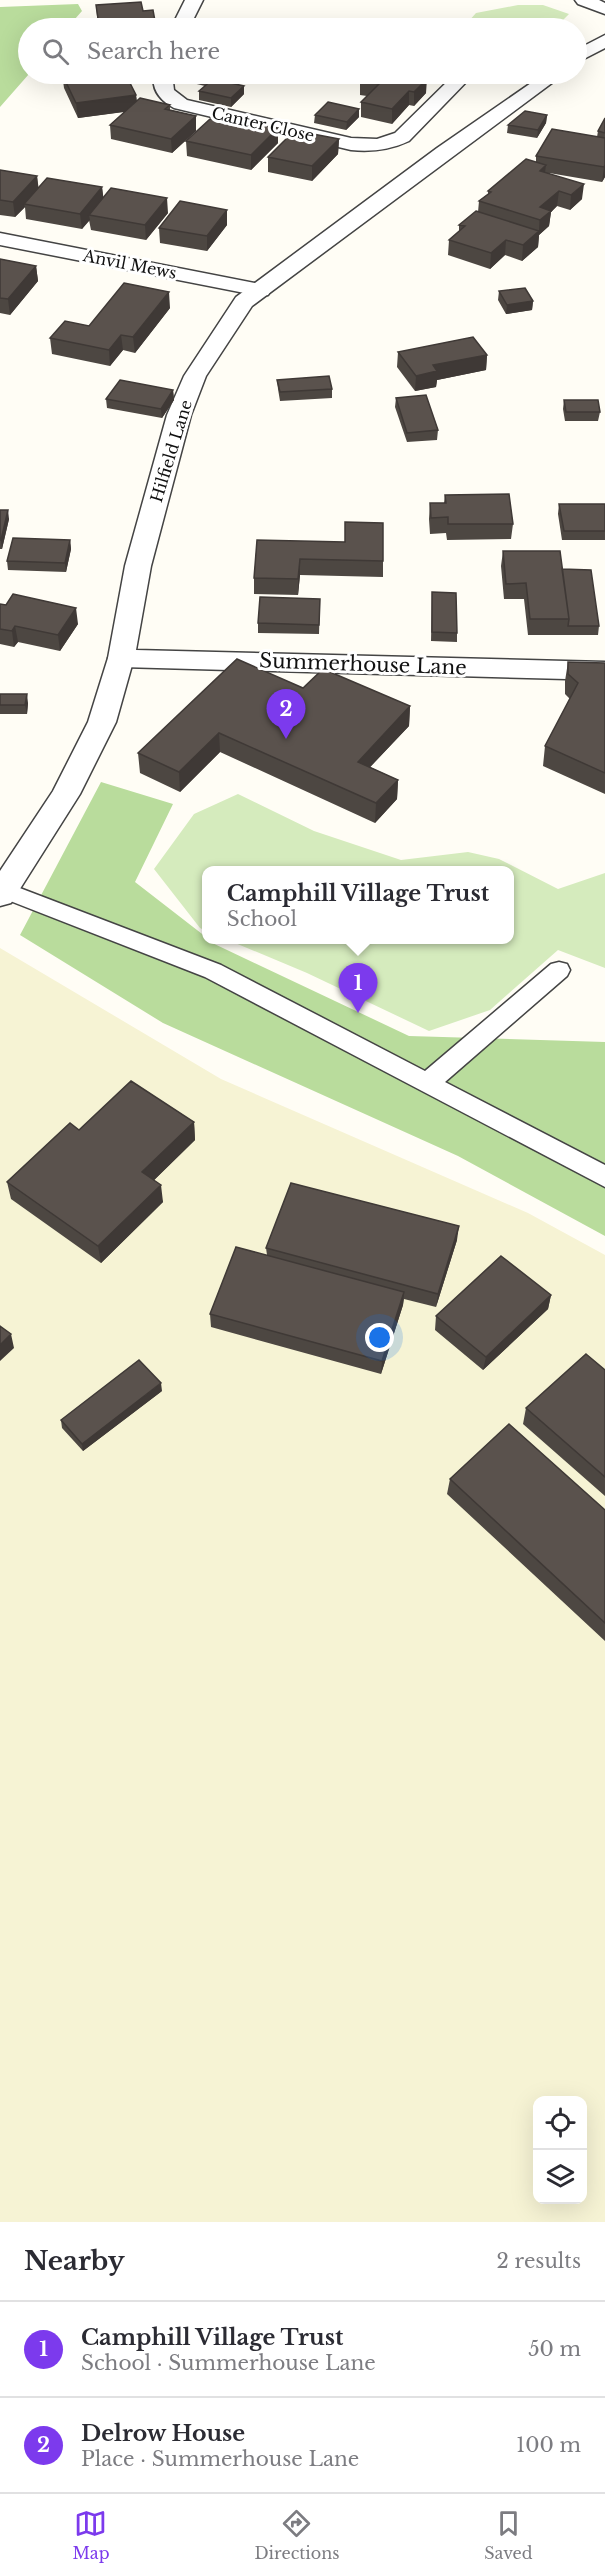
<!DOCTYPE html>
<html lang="en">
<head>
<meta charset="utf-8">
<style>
  body { margin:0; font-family:"Libre Baskerville",serif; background:#f2f2f3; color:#2b2b33 }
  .controls { position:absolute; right:18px; bottom:18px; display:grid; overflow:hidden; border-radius:12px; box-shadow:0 6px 24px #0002 }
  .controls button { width:54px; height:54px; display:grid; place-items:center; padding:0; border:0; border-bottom:2px solid #e1e1e2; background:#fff; color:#2b2b33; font:30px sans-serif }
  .you { position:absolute; left:380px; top:1338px; width:21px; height:21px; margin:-15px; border:4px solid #fff; border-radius:50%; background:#1a73e8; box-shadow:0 0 0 9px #1a73e833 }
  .badge { display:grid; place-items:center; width:39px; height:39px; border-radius:50%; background:#7c3aed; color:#fff; font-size:20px; font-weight:700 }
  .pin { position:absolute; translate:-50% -50px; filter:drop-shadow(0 2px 3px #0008) }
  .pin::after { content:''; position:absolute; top:32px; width:21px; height:18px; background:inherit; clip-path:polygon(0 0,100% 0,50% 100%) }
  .popup { position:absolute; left:202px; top:866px; width:312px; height:78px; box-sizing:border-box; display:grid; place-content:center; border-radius:12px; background:#fff; filter:drop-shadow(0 2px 4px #0005); font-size:20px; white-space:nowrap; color:#7c7c81 }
  .popup b { font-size:22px; color:#2b2b33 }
  .popup::after { content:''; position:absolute; left:50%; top:100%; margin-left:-12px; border:12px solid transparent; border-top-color:#fff }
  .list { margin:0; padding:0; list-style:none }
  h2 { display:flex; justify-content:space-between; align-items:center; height:78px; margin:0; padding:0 24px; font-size:26px }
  h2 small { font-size:20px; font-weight:400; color:#7c7c81 }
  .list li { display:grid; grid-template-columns:39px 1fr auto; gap:18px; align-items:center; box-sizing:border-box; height:96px; padding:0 24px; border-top:2px solid #e1e1e2 }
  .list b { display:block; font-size:22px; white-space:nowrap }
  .list p { margin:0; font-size:20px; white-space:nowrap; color:#7c7c81 }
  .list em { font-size:20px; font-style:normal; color:#7c7c81 }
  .icon { flex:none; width:33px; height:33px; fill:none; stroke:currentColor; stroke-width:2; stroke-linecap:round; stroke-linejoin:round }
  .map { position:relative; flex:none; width:605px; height:2222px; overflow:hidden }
  .search { position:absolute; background:#fff; box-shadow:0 6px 24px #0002; left:18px; right:18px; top:18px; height:66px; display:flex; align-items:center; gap:15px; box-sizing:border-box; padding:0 21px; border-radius:33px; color:#7c7c81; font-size:22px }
  .sheet { height:270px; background:#fff }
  nav { display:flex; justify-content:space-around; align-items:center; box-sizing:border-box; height:84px; border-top:2px solid #e1e1e2; background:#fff; font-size:16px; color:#7c7c81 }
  nav a { display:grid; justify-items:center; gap:3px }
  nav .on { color:#7c3aed }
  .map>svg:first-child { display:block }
  .farmland { fill:#f6f3d4; fill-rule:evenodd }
  .green { fill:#d5ebbd }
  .forest { fill:#b9dc9c }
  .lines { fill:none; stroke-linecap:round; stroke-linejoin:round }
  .service-casing { stroke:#444; stroke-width:3 }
  .minor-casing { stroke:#444; stroke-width:3 }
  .tertiary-casing { stroke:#444; stroke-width:3 }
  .service { fill:#fff; fill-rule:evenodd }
  .minor { fill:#fff; fill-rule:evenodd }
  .tertiary { fill:#fff; fill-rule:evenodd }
  .wall { fill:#4d4742 }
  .shaded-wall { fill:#3f3936 }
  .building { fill:#5a524d; stroke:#3f3936; stroke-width:1.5 }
  .labels { text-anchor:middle; stroke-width:6; stroke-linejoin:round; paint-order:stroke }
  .far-street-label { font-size:16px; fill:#111; stroke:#fff }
  .street-label { font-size:20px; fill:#111; stroke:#fff }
</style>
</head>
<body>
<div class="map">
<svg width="605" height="2222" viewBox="0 0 605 2222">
  <rect width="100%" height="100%" fill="#fffdf5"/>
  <path class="farmland" d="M0,948L221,1079L528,1213L605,1255V2222H0ZM538,2100H582V2200H538Z"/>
  <path class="green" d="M518,5H543L569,14L555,28H469L468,22L476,13Z
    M238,794L314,831L401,860L468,852L499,859L558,889L605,873V968L558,950L490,1010L429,1031L307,973L228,940H509V870H206V931L200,928L154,869L194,814Z"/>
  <path class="forest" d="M78,4L82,11L67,28H28L29,74L0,107V7Z
    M101,782L173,804L135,882L206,937V940L409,1036L605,1042V1236L458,1156L163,1023L20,935Z"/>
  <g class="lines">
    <defs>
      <path id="service" d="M4,882L221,965L425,1071L551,964L559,962L567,964L570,970L567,976L445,1082L605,1165V1187L205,977L0,897V883Z"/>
      <path id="minor" d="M185,0H203L189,28H171Z
        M575,0H599L605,3V14L578,4Z
        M154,74H172L174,90L187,100L351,138L377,139L395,133L455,74H474L409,141C390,150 371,152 351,150L174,108C161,101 151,90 154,74Z
        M0,233L260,284L268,285L271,290L268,295L260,296L0,245Z
        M121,649L130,652L134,658L116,722L80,794L11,903L0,906V871L53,791L88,722L108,658L112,652Z"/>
      <path id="tertiary" d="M605,35V48L576,63V50Z
        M544,74H564L252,306L206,376L191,415L151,566L136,650L605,662V680L121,667L112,664L108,658L125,566L167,415L184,376L236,297L437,148Z"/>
    </defs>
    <use href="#service" class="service-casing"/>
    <use href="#minor" class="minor-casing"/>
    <use href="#tertiary" class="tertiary-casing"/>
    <use href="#service" class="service"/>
    <use href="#minor" class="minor"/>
    <use href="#tertiary" class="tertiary"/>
  </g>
  <path class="wall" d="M96,5L143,11L155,21L156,28H98Z
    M62,74H121H115L119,83L136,95L137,101L170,105V110L196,116V131L172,153L111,139L110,125L124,112L78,118L64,88Z
    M179,74H222L215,80L244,86V94L231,107L199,100V91L205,86L180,80Z
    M360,80L426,93L414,106L409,105L392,124L361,117V102L367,96L360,95Z
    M359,109V117L346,130L314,123L315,115Z
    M547,115L546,123L537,138L507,133L508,125Z
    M605,118V177L602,182L549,173L582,199L570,210L557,206L551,212L549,226L539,235L538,247L522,261L505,255L490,269L448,255L449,240L459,231V225L478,212L479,201L488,194V191L536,162V156L597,137L598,131Z
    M339,139L338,154L312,181L268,172V157L307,140Z
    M186,141L278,143L251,170L187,156Z
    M0,170L37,176L38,188L102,187L103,198L168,213L146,240L91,230L89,220L82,229L26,219L25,207L15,217L0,215Z
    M227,225L207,251L160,243L159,228Z
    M0,259L36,266L38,281L10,315L0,313Z
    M499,291L533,301L532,310L506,314L498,300Z
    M170,308L135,353L123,350L110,366L52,354L50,338L89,326Z
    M398,352L487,355L486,370L437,380L436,387L415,391L397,367Z
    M277,380L332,389V398L280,401L278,389Z
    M173,390L174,400L162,418L107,408L106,399Z
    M396,398L438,430L437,440L407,442L395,407Z
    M564,400L600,412L598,421H565L563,409Z
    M445,495L513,524L511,539L447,540L446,533L430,534L429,519L430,503H444Z
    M559,504H605V540H562L558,514Z
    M0,510L9,519L2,549H0Z
    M70,540L71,549L66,572L8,570L7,561Z
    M257,540L383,561V577L300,575L298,595L254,594V578Z
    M503,551L562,569L599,626L598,635H528L524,599H504L501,566Z
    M432,592L457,633V642L431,641Z
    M320,599L319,634L258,633V623Z
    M0,604L6,605L78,624L60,651L18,642L14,647L0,644Z
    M568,662L605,663V794L543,766L545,746L570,699L565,694V681Z
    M303,688L410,706L409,726L370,767L398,780L397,799L375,823L220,752L180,792L140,773L138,753Z
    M0,694L28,703L27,714H0Z
    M194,1122L195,1140L154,1180L163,1202L101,1263L11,1199L7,1182L79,1130Z
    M457,1240L436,1307L404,1299L403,1305L381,1374L211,1327L210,1314L267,1255L266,1248Z
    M551,1295L548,1309L483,1370L435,1330L436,1316Z
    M605,1370V1496L523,1424L526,1408Z
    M162,1391L83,1451L62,1428L61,1420Z
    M450,1479L605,1510V1641L447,1494Z"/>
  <path class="shaded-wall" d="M208,74H222L208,86Z
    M427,79L426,93L414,106V92Z
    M244,86V94L231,107V98Z
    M409,91V105L392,124V109Z
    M136,95L137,110L78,118L76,103Z
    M359,109V117L346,130L347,122Z
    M547,115L546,123L537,138L538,130Z
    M196,116V131L172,153L171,139Z
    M278,128V143L251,170V155Z
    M339,139L338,154L312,181V166Z
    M546,165L544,180L540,171Z
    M605,165V177L602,182L604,167Z
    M37,176L39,191L24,204L25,207L15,217L13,202Z
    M584,184L582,199L570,210L571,195Z
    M102,187L104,202L89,215L90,220L82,229L80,214Z
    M559,191L557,206L551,212L549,226L539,235L538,247L522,261L523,245L539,231L540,207Z
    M167,198L168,213L146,240L145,225Z
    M227,210V225L207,251V236Z
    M506,240L505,255L490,269L491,253Z
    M36,266L38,281L10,315L8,299Z
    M169,292L170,308L135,353L133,337Z
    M533,301L532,310L506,314L507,305Z
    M121,335L123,350L110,366L109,350Z
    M487,355L486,370L437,380L436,387L415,391L416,376L433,365Z
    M173,390L174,400L162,418L161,409Z
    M8,510L9,519L2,549L1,540Z
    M70,540L71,549L66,572L65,563Z
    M300,559V575L298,595V579Z
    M76,608L78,624L60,651L58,635Z
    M15,626L18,642L14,647L12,631Z
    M27,694L28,703L27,714L25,705Z
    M410,706L409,726L357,781L358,762Z
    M219,733L220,752L180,792L179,772Z
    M398,780L397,799L375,823L376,803Z
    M194,1122L195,1140L144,1190L142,1172Z
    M161,1185L163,1202L101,1263L98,1246Z
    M459,1226L457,1240L436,1307L438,1294Z
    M404,1292L403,1305L381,1374L382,1361Z
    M551,1295L548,1309L483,1370L486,1357Z
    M11,1334L14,1348L0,1361V1345Z
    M161,1383L162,1391L83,1451L82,1444Z"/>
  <path class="building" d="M141,2L143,11L153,10L155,21L99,25L96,5Z
    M62,74H114L119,83L129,81L136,95L76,103Z
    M367,74H402L427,79L414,92L409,91L392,109L361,102L379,84L360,80Z
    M213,79L244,86L231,98L199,91Z
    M140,98L170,105L165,109L196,116L171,139L110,125Z
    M328,102L359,109L347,122L315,115Z
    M525,111L547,115L538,130L508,125Z
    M605,118V133L598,131Z
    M210,119L243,126L248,122L278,128L251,155L186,141Z
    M552,129L605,138V165L604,167L536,156Z
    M313,134L339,139L312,166L268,157L289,136L307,140Z
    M526,159L546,165L540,171L584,184L571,195L559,191L540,207L551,211L540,220L479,201L491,192L488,191Z
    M0,170L37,176L13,202L0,200Z
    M47,178L102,187L80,214L24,204Z
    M111,188L167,198L145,225L89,215Z
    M180,201L227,210L207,236L159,228Z
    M476,211L539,231L523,245L506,240L491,253L449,240L465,226L459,225Z
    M0,259L36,266L8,299L0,298Z
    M124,283L169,292L133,337L121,335L109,350L50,338L65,321L89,326Z
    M525,288L533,301L507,305L499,291Z
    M473,337L487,355L433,365L437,371L416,376L398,352Z
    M329,376L332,389L280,392L277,380Z
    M120,380L173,390L161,409L106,399Z
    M426,395L438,430L407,433L396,398Z
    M564,400H598L600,412H566Z
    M509,494L513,524H448V517L431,518L430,503H446L445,495Z
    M559,504H605V531H564Z
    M0,510H8L1,540H0Z
    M345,522L383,523V561L300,559L298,579L254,578L257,540L345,542Z
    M13,538L70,540L65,563L7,561Z
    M503,551H560L569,619H530L526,583L506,584Z
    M562,569L591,570L599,626H568L569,619Z
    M432,592L456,593L457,633L432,632Z
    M13,594L76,608L58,635L15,626L12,631L0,629V604L6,605Z
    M260,597L320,599L319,625L258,623Z
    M237,659L303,688L323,669L410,706L358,762L398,780L376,803L219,733L179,772L138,753Z
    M568,662L605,663V773L545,746L578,683L568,674Z
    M0,694H27L25,705H0Z
    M131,1081L194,1122L142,1172L161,1185L98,1246L7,1182L70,1123L79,1130Z
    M291,1183L459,1226L438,1294L266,1248Z
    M236,1247L404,1292L382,1361L210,1314Z
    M501,1256L551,1295L486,1357L436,1316Z
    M0,1326L11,1334L0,1345Z
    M586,1354L605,1370V1477L526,1408Z
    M139,1360L161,1383L82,1444L61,1420Z
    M509,1424L605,1510V1623L450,1479Z"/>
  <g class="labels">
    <g class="far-street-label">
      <text transform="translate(263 124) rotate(13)" y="6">Canter Close</text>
      <text transform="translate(130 264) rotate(11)" y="6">Anvil Mews</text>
      <text transform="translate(171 451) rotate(-73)" y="6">Hilfield Lane</text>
    </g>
    <g class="street-label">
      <text transform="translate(363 664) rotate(2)" y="7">Summerhouse Lane</text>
    </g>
  </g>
</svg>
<div class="controls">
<button><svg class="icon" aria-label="locate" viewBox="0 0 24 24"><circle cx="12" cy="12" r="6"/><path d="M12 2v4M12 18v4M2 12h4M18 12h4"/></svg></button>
<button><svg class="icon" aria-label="layers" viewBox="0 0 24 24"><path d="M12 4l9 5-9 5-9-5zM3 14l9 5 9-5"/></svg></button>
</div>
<div class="you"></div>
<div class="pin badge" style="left:358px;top:1013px">1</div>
<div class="popup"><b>Camphill Village Trust</b>School</div>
<div class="pin badge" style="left:286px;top:739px">2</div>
<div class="search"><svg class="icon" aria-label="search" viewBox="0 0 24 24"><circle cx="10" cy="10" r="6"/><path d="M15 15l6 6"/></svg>Search here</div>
</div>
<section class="sheet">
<h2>Nearby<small>2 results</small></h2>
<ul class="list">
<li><span class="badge">1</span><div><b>Camphill Village Trust</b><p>School · Summerhouse Lane</p></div><em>50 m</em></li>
<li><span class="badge">2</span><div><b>Delrow House</b><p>Place · Summerhouse Lane</p></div><em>100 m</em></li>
</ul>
</section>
<nav>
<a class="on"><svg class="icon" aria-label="map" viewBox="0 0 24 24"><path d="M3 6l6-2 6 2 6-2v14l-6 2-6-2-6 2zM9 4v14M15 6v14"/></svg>Map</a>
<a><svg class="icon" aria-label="directions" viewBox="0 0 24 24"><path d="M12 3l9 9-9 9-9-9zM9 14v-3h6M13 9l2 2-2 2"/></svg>Directions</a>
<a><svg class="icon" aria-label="saved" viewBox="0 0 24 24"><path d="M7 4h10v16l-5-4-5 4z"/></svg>Saved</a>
</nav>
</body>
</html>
